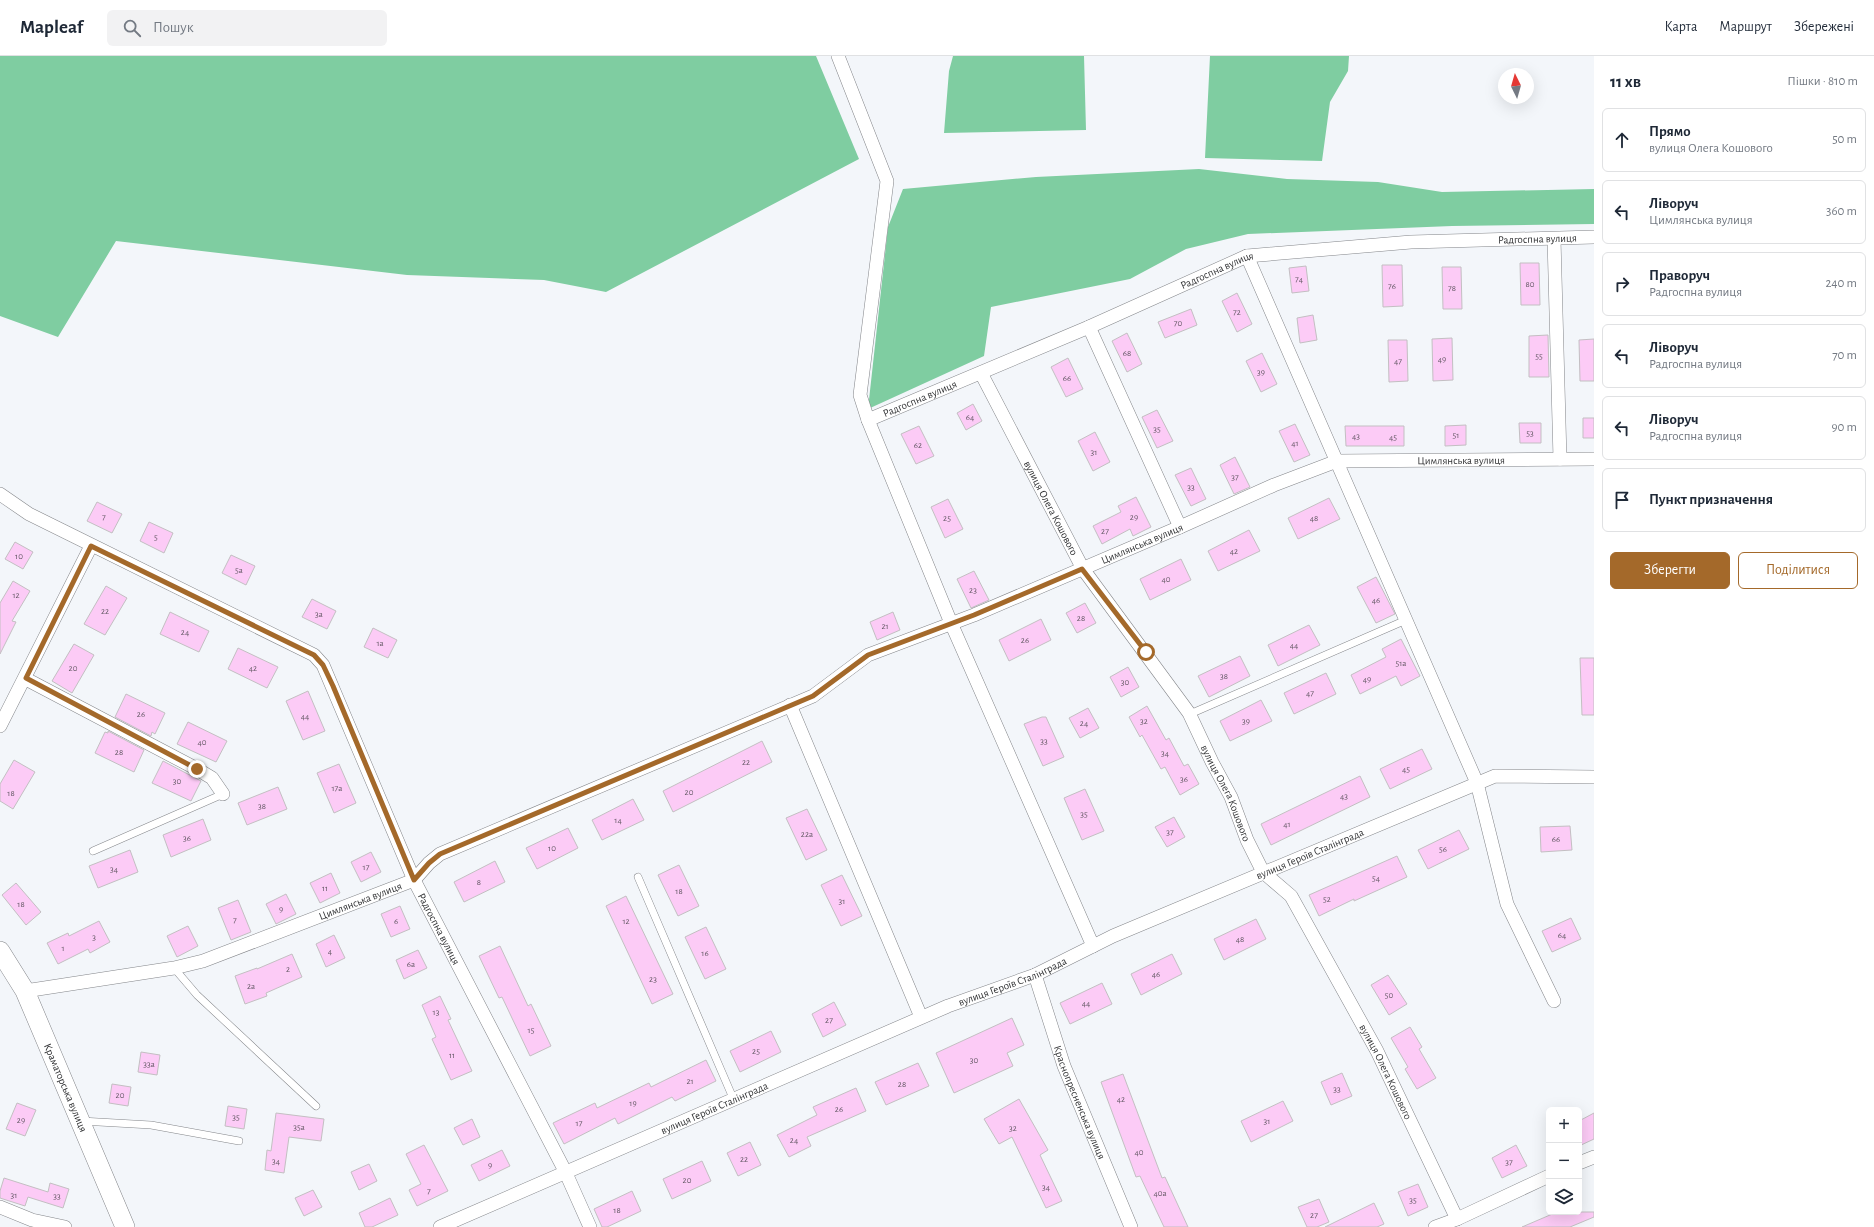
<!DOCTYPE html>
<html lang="uk">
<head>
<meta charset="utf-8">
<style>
  body { margin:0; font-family:"Alegreya Sans",sans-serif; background:#f2f2f3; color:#1f2937 }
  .controls { position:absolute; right:12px; bottom:12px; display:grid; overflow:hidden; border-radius:6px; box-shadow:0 4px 16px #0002 }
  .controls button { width:36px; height:36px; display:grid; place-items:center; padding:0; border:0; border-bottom:1px solid #e0e1e3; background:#fff; color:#1f2937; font:20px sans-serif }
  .compass { position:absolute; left:1498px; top:12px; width:36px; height:36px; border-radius:50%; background:#fff; box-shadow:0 4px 16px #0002; rotate:355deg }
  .stop { position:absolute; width:12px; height:12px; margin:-9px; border:3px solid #a4692a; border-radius:50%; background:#fff }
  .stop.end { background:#a4692a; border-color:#fff; box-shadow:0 1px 4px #0008 }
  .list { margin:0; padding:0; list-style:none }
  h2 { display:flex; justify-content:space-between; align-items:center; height:52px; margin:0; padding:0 16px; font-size:17px }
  h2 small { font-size:13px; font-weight:400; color:#747a83 }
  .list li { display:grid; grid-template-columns:26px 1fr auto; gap:12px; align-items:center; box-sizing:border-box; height:64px; margin:0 8px 8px; padding:0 8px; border:1px solid #e0e1e3; border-radius:6px }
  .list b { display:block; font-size:15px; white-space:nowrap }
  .list p { margin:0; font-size:13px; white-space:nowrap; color:#747a83 }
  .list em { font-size:13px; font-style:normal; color:#747a83 }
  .actions { display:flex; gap:8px; padding:12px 16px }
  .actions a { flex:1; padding:9px 0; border:1px solid #a4692a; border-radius:6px; text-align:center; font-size:14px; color:#a4692a }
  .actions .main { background:#a4692a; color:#fff }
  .icon { flex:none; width:22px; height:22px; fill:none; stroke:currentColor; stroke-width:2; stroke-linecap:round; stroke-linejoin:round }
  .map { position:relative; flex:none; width:1594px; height:1171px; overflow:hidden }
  header { display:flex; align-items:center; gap:24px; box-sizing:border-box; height:56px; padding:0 20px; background:#fff; border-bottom:1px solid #e0e1e3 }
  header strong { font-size:19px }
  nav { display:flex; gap:22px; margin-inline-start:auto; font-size:14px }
  .search { width:280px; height:36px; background:#f2f2f3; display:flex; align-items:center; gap:10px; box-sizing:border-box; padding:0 14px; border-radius:6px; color:#747a83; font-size:15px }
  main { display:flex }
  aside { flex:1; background:#fff }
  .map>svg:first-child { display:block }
  .forest { fill:#7fcda1 }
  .building { fill:#fccbf6; stroke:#c3bfc2 }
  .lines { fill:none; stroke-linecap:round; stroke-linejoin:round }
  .lane-casing { stroke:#84868a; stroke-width:8 }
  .street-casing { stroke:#84868a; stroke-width:14 }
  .secondary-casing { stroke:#84868a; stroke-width:20 }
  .lane { stroke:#fff; stroke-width:7 }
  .street { stroke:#fff; stroke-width:13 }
  .secondary { stroke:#fff; stroke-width:19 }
  .route { stroke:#a4692a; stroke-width:5 }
  .labels { text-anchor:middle; stroke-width:3; stroke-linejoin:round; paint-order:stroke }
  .number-label { font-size:9px; fill:#645965 }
  .street-label { font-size:11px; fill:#323335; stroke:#f3f6fa }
</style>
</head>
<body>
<header>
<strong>Mapleaf</strong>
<div class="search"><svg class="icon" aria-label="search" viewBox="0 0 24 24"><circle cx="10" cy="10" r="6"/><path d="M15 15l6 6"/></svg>Пошук</div>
<nav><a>Карта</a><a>Маршрут</a><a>Збережені</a></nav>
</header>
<main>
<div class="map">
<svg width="1594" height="1171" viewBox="0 0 1594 1171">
  <rect width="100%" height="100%" fill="#f3f6fa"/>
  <path class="forest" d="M0,0H816L859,103L606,236L544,224L407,219L116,185L58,281L0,260Z
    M953,0H1084L1086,74L944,77L949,15Z
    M1210,0H1349L1348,15L1330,46L1322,105L1205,102Z
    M1199,113L1287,123L1378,126L1442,136L1594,133V168L1452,170L1248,178L1186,193L1130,223L991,251L984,300L868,353L888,171L903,133L1036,121Z"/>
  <path class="building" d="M1520,207H1539L1540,249H1521Z
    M1382,209H1402L1403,250L1383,251Z
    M1306,210L1309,235L1292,237L1289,212Z
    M1442,211H1461L1462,253H1443Z
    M1237,237L1252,268L1237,276L1222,245Z
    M1191,253L1197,269L1165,282L1158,266Z
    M1313,259L1317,284L1300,287L1297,262Z
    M1127,277L1142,308L1127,316L1112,285Z
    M1548,279L1549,321H1529V280Z
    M1452,282L1453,324L1433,325L1432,283Z
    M1594,283V325H1580L1579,284Z
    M1388,284H1407L1408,325L1389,326Z
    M1262,297L1277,328L1261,336L1246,305Z
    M1068,302L1083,333L1066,341L1051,311Z
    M973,348L982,365L966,374L957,357Z
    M1157,354L1173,385L1157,392L1142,361Z
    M1583,362H1594V382H1583Z
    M1519,367H1541V387H1520Z
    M1295,368L1310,399L1294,406L1279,375Z
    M1466,369V389L1445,390V370Z
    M919,370L934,400L916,408L901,378Z
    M1345,370H1404V390H1346Z
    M1095,376L1110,406L1093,415L1078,385Z
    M1235,401L1250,431L1234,438L1220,409Z
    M1191,412L1206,443L1191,450L1175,419Z
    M1136,441L1151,471L1133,480L1130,473L1102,488L1093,470L1121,456L1118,450Z
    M1329,442L1340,463L1298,483L1288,462Z
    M948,443L963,473L945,482L931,451Z
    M97,446L122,458L112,477L87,465Z
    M149,466L173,477L164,497L140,485Z
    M1249,474L1260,495L1218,515L1208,495Z
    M15,486L33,496L23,513L5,503Z
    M231,499L255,510L246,529L222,517Z
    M1181,503L1191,524L1150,544L1140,523Z
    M974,515L989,544L971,552L957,523Z
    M1376,521L1395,558L1376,567L1357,531Z
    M13,525L30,535L12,565L16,566L0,598V547Z
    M106,530L127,542L105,579L84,568Z
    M312,543L336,555L327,573L302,561Z
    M1085,547L1096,567L1077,577L1066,557Z
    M170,556L209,575L199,596L160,578Z
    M893,556L900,574L877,584L870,566Z
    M1041,563L1051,584L1009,605L999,584Z
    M1309,569L1320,589L1278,610L1268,589Z
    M373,572L397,584L388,602L364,591Z
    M1401,583L1420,620L1401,630L1396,620L1360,638L1351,619L1386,601L1382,593Z
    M74,588L94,599L72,637L52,625Z
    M238,592L278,611L267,632L228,613Z
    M1240,600L1250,620L1209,641L1198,620Z
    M1580,602H1594V659H1582Z
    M1128,611L1139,631L1121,641L1110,621Z
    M1326,617L1336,638L1294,658L1284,637Z
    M308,635L325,675L303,684L286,645Z
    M126,638L165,657L155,678L152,676L151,680L115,661Z
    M1261,644L1272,665L1230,685L1220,665Z
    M1147,650L1166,684L1169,682L1184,710L1188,708L1199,728L1180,739L1165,711L1161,713L1142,679L1140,681L1129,661Z
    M1088,652L1099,672L1080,682L1069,662Z
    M1042,661H1046L1064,701L1043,710L1024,668Z
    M188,666L227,685L216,706L177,688Z
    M108,675L144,694L134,716L95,697L105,676L108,677Z
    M762,685L772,706L673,756L663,735Z
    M1422,693L1432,713L1390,733L1380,713Z
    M14,704L35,716L13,753L0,745V728Z
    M163,705L201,725L191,745L152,727Z
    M339,708L356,747L334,757L317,717Z
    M1360,720L1370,741L1271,789L1261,768Z
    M278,731L287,753L247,769L238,747Z
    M1085,733L1104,775L1082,784L1064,742Z
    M633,743L644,764L602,784L592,764Z
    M807,753L827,794L806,804L786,762Z
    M1174,761L1185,781L1167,791L1155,771Z
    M203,763L211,784L171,801L163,779Z
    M1570,770L1572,794L1541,796L1540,771Z
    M568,772L578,792L537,813L526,792Z
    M1459,774L1469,793L1428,813L1418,794Z
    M130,794L138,816L98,832L89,810Z
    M371,796L381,816L361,826L351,806Z
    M1397,800L1407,821L1354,845V843L1319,860L1309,839Z
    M495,805L505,826L464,846L454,826Z
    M679,809L699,850L678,860L658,819Z
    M331,817L340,837L320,847L310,827Z
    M842,819L862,860L841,870L821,829Z
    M16,827L41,856L26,869L2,839Z
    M286,838L296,858L276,868L266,848Z
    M626,840L673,938L652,948L606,850Z
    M238,844L251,876L231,884L218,852Z
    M400,850L410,873L391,881L381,858Z
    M1571,862L1581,883L1552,896L1542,875Z
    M1256,863L1266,883L1224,904L1214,883Z
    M99,865L110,886L90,897L88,893L58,908L47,887L68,877L69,880Z
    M188,870L198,890L177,901L167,880Z
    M706,871L726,913L705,923L685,881Z
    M334,879L345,902L326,911L316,888Z
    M500,890L528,950L531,948L551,990L530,1000L502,941L499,942L479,900Z
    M418,894L427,912L404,923L396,904Z
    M292,898L302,921L266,937L267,940L245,948L235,920L257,912V913Z
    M1172,898L1182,918L1141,939L1131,918Z
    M1388,919L1407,948L1389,959L1371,929Z
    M1102,927L1112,948L1070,968L1060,947Z
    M440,940L451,963L448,964L472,1015L451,1024L432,983L436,981L422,949Z
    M834,946L846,969L823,981L812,958Z
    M1012,962L1024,989L1007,997L1013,1010L954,1037L936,997Z
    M1410,971L1422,991L1419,993L1436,1022L1417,1033L1405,1013L1408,1011L1391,982Z
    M771,975L781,996L740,1016L730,995Z
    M141,996L160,999L157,1019L138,1016Z
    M706,1004L716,1025L675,1045L672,1041L618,1068L615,1062L564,1088L553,1067L595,1047L597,1052L649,1027L651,1031Z
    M918,1007L929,1030L886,1049L875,1026Z
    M1342,1017L1352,1040L1331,1049L1321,1026Z
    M1123,1018L1162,1122L1165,1121L1188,1171H1164L1140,1120L1136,1121L1101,1026Z
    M112,1028L131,1031L128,1050L109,1047Z
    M856,1032L866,1055L807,1081L811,1090L789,1101L777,1079L817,1059L813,1051Z
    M1019,1043L1048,1094L1040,1099L1062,1145L1046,1152L1012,1081L999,1088L984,1063Z
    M1283,1045L1293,1065L1251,1086L1241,1065Z
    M17,1047L36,1054L25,1080L6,1073Z
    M228,1050L247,1053L244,1073L225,1070Z
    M276,1057L324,1063L321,1085L289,1081L284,1117L265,1114L267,1094L271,1095Z
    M1594,1057V1083L1579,1090V1065Z
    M472,1063L480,1081L463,1089L454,1072Z
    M750,1086L761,1109L738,1120L727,1097Z
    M424,1089L448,1135L417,1150L409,1134L421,1128L406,1098Z
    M1516,1089L1527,1110L1502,1122L1492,1102Z
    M502,1094L510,1110L479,1125L471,1109Z
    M702,1105L711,1125L672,1143L663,1123Z
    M369,1108L377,1125L359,1134L351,1116Z
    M4,1122L48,1136L50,1127L69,1133L63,1152L28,1141L25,1150L0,1142V1135Z
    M1418,1128L1428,1151L1408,1160L1398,1136Z
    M313,1134L322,1151L304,1160L295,1142Z
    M632,1135L641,1155L607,1171H602L594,1153Z
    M390,1142L398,1159L372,1171H365L359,1157Z
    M1319,1143L1329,1166L1317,1171H1307L1298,1151Z
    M1374,1147L1384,1168L1377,1171H1325Z
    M1557,1156H1594V1161L1570,1171H1522Z"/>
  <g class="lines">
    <defs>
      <path id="lane" d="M1190,658L1406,564
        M93,795L223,738
        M638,821L733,1042
        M174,912L197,939L316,1050
        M81,1065L151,1069L239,1085"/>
      <g id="street">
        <path d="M838,0L887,125L860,339L868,364L951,567L1093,890"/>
        <path d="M1554,183L1560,403"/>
        <path d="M1247,200L1477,727L1507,848L1554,945"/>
        <path d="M1089,271L1180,471"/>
        <path id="s1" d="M981,317L1083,513L1189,657L1212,706L1231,741L1247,784L1263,816L1291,840L1377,995L1457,1163"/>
        <path id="s2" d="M868,364L1089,271L1247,200L1411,186L1594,181"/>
        <path id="s3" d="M0,438L29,458L314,599L323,609L414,824L565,1115L590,1171"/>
        <path d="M26,623L197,713L212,722L223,738"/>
        <path d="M790,649L921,961"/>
        <path d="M0,670L91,490"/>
        <path id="s4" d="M1035,919L1064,1010L1131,1171"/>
        <path id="s5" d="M25,935L174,912L203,905L414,824L429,807L440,798L813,640L868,599L974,559L1180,471L1274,429L1337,405L1594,403"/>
        <path d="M1579,1107L1594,1101"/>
        <path d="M0,1151L32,1164L65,1171"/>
        <path id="s6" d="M440,1171L948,950L1035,919L1113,880L1495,720L1594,721"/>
        <path d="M1435,1171L1457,1163L1549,1120"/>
      </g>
      <g id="secondary">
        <path id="s7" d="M0,895L25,935L125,1171"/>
      </g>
    </defs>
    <use href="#lane" class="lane-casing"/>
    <use href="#street" class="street-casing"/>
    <use href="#secondary" class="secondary-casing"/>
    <use href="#lane" class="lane"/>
    <use href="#street" class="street"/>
    <use href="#secondary" class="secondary"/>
  </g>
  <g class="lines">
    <path class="route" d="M197,713L26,622L91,490L314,599L323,609L333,630L414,824L429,807L440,798L813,640L868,599L974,559L1082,513L1146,596"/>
  </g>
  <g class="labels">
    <g class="number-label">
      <text x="1299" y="226">74</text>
      <text x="1530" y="231">80</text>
      <text x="1392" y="233">76</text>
      <text x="1452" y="235">78</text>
      <text x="1237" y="259">72</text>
      <text x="1178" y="270">70</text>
      <text x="1127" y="300">68</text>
      <text x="1539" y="303">55</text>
      <text x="1442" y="306">49</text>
      <text x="1398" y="308">47</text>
      <text x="1261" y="319">39</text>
      <text x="1067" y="325">66</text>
      <text x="970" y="364">64</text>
      <text x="1157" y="376">35</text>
      <text x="1530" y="380">53</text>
      <text x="1456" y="382">51</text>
      <text x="1356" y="383">43</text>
      <text x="1393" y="384">45</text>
      <text x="1295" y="390">41</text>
      <text x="918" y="392">62</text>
      <text x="1094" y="399">31</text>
      <text x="1235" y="424">37</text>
      <text x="1191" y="434">33</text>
      <text x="104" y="464">7</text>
      <text x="1134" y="464">29</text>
      <text x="947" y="465">25</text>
      <text x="1314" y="465">48</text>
      <text x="1105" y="478">27</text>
      <text x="156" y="484">5</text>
      <text x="1234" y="498">42</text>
      <text x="19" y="503">10</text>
      <text x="239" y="517">5а</text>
      <text x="1166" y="526">40</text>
      <text x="973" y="537">23</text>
      <text x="16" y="542">12</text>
      <text x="1376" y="547">46</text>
      <text x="105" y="558">22</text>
      <text x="319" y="561">3а</text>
      <text x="1081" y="565">28</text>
      <text x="885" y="573">21</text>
      <text x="185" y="579">24</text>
      <text x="1025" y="587">26</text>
      <text x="380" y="590">1а</text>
      <text x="1294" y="592">44</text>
      <text x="1401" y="610">51а</text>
      <text x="73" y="615">20</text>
      <text x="253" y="615">42</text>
      <text x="1224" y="623">38</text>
      <text x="1367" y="626">49</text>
      <text x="1125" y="629">30</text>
      <text x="1310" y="640">47</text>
      <text x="141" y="661">26</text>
      <text x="305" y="663">44</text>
      <text x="1144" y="668">32</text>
      <text x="1246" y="668">39</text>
      <text x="1084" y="670">24</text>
      <text x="1044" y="688">33</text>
      <text x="202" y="689">40</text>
      <text x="119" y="699">28</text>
      <text x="1165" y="700">34</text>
      <text x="746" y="709">22</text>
      <text x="1406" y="716">45</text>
      <text x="1184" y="726">36</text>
      <text x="177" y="728">30</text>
      <text x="337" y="735">17а</text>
      <text x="689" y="739">20</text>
      <text x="11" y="740">18</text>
      <text x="1344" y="743">43</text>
      <text x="262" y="753">38</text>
      <text x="1084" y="761">35</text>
      <text x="618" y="767">14</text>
      <text x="1287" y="771">41</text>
      <text x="1170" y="779">37</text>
      <text x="807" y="781">22а</text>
      <text x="187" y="785">36</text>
      <text x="1556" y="786">66</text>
      <text x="552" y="795">10</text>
      <text x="1443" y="796">56</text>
      <text x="366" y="814">17</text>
      <text x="114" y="816">34</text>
      <text x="1376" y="825">54</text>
      <text x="479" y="829">8</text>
      <text x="325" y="835">11</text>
      <text x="679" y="838">18</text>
      <text x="1327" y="846">52</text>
      <text x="842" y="848">31</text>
      <text x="21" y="851">18</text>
      <text x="281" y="856">9</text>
      <text x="235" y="867">7</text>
      <text x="396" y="868">6</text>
      <text x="626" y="868">12</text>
      <text x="1562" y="882">64</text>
      <text x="94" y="884">3</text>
      <text x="1240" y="886">48</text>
      <text x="63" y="895">1</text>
      <text x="330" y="898">4</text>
      <text x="705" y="900">16</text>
      <text x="411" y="911">6а</text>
      <text x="288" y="916">2</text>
      <text x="1156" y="921">46</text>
      <text x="653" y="926">23</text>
      <text x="251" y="933">2а</text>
      <text x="1389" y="942">50</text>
      <text x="1086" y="950">44</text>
      <text x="436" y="959">13</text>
      <text x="829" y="967">27</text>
      <text x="531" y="977">15</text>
      <text x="756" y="998">25</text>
      <text x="452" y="1002">11</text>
      <text x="974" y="1007">30</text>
      <text x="149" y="1011">33а</text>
      <text x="690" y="1028">21</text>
      <text x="902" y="1031">28</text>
      <text x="1337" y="1036">33</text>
      <text x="120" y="1042">20</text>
      <text x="1121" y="1046">42</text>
      <text x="633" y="1050">19</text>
      <text x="839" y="1056">26</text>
      <text x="236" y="1064">35</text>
      <text x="21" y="1067">29</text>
      <text x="1267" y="1068">31</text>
      <text x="579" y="1070">17</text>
      <text x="299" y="1074">35а</text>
      <text x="1013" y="1075">32</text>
      <text x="794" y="1087">24</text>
      <text x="1139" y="1099">40</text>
      <text x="744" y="1106">22</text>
      <text x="276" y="1108">34</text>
      <text x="1509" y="1109">37</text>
      <text x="490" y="1112">9</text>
      <text x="687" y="1127">20</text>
      <text x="1046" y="1134">34</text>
      <text x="429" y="1138">7</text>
      <text x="1160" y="1140">40а</text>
      <text x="14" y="1142">31</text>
      <text x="57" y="1143">33</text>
      <text x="1413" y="1147">35</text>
      <text x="617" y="1157">18</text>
      <text x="1314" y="1162">27</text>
    </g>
    <g class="street-label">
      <text dy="4" stroke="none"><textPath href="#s2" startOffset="704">Радгоспна вулиця</textPath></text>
      <text dy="4" stroke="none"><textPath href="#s2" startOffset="380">Радгоспна вулиця</textPath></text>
      <text dy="4" stroke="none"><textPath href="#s2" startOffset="56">Радгоспна вулиця</textPath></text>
      <text dy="4" stroke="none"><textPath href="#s5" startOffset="1549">Цимлянська вулиця</textPath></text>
      <text dy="4" stroke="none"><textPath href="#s1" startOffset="152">вулиця Олега Кошового</textPath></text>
      <text dy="4" stroke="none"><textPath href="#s5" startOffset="1213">Цимлянська вулиця</textPath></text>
      <text dy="4" stroke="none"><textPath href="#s1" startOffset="488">вулиця Олега Кошового</textPath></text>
      <text dy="4" stroke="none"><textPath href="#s6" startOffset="947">вулиця Героїв Сталінграда</textPath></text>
      <text dy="4" stroke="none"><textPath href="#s5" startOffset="349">Цимлянська вулиця</textPath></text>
      <text dy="4" stroke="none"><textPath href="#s3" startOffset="655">Радгоспна вулиця</textPath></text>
      <text dy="4" stroke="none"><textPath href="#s6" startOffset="623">вулиця Героїв Сталінграда</textPath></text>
      <text dy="4" stroke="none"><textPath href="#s1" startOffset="812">вулиця Олега Кошового</textPath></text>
      <text dy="4" stroke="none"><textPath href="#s7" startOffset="152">Краматорська вулиця</textPath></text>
      <text dy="4" stroke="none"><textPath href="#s4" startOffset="135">Краснопресненська вулиця</textPath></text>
      <text dy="4" stroke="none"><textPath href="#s6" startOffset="299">вулиця Героїв Сталінграда</textPath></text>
    </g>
  </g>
</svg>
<div class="controls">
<button>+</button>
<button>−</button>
<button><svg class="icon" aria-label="layers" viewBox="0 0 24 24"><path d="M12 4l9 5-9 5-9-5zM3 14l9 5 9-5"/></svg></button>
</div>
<svg class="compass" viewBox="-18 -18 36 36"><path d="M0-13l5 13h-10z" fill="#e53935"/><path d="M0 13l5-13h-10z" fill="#747a83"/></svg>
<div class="stop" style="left:1146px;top:596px"></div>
<div class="stop end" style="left:197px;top:713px"></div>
</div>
<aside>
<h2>11 хв<small>Пішки · 810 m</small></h2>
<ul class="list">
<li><svg class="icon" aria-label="ahead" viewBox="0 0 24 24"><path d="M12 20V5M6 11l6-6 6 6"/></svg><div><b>Прямо</b><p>вулиця Олега Кошового</p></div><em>50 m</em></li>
<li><svg class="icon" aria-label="left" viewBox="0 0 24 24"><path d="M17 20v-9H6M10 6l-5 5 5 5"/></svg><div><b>Ліворуч</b><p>Цимлянська вулиця</p></div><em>360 m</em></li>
<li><svg class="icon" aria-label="right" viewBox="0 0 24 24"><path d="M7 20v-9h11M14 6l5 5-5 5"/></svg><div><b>Праворуч</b><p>Радгоспна вулиця</p></div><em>240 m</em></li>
<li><svg class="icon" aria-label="left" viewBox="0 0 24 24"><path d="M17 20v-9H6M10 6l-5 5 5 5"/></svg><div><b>Ліворуч</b><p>Радгоспна вулиця</p></div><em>70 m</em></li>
<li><svg class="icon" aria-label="left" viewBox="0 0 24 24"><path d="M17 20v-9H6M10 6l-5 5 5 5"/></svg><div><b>Ліворуч</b><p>Радгоспна вулиця</p></div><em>90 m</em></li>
<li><svg class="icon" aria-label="arrive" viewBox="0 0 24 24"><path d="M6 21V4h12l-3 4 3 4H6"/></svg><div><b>Пункт призначення</b></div></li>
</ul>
<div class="actions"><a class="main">Зберегти</a><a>Поділитися</a></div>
</aside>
</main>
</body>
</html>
